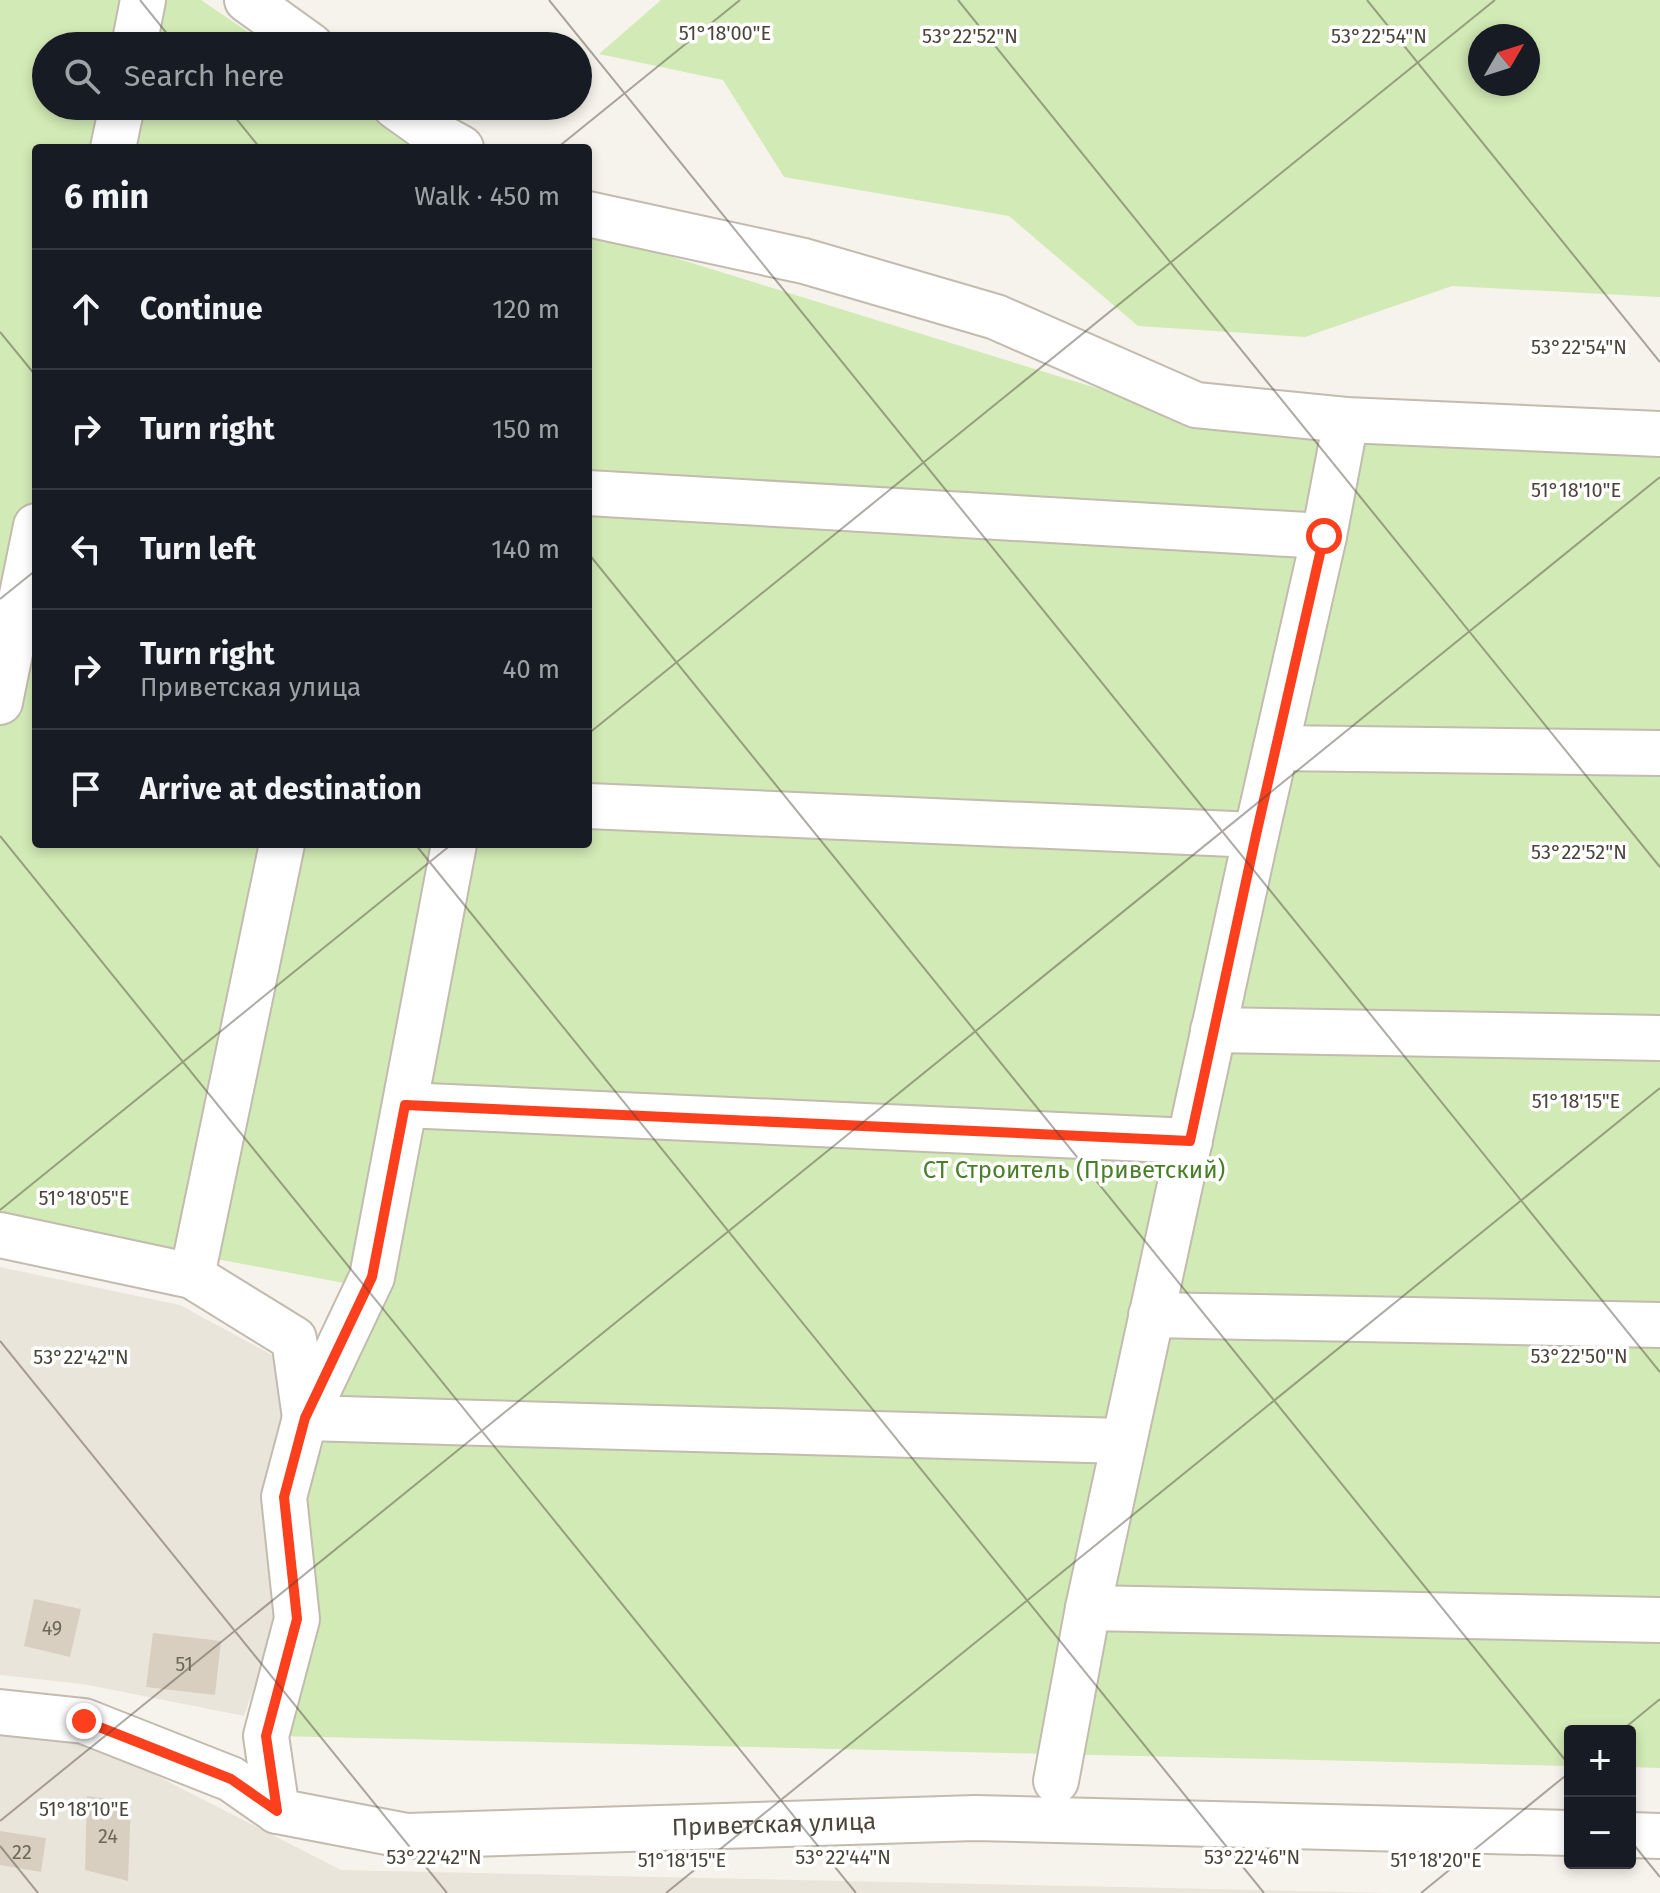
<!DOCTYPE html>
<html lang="en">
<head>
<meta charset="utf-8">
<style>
  body { margin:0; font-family:"Fira Sans",sans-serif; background:#20242c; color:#f1f3f6 }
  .controls { position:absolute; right:24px; bottom:24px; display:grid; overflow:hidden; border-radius:8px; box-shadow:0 4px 12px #0003 }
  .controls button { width:72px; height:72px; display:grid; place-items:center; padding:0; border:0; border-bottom:2px solid #363941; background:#171b24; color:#f1f3f6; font:40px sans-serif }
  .compass { position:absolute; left:1468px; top:24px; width:72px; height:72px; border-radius:50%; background:#171b24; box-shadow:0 4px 12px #0003; rotate:51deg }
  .stop { position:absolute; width:24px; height:24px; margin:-18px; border:6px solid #fc3f1d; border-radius:50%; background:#fff }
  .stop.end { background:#fc3f1d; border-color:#fff; box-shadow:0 2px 8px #0008 }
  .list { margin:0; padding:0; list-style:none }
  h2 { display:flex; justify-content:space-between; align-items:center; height:104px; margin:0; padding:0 32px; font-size:34px }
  h2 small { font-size:26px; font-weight:400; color:#9ea1a6 }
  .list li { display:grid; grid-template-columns:52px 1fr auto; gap:24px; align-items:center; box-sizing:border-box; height:120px; padding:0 32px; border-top:2px solid #363941 }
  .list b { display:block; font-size:30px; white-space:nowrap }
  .list p { margin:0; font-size:26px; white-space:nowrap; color:#9ea1a6 }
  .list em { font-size:26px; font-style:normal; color:#9ea1a6 }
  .icon { flex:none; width:44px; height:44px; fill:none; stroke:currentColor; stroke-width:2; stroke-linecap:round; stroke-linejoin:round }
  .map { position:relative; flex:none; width:1660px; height:1893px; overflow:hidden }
  .search { position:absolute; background:#171b24; box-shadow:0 4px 12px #0003; left:32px; top:32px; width:560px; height:88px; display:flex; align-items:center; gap:20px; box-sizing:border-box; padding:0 28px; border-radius:44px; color:#9ea1a6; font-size:30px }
  .panel { position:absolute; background:#171b24; box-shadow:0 4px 12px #0003; left:32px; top:144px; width:560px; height:704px; border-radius:8px }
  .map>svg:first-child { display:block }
  .residential { fill:#eae5da }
  .green { fill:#d2eab5; fill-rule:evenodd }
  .building { fill:#d8cfc1 }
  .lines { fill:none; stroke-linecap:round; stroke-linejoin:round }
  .minor-casing { stroke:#c2bbae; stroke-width:48 }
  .minor { stroke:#fff; stroke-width:44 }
  .route { stroke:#fc3f1d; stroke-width:10 }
  .ticks { fill:none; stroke:#4b4439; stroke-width:2; stroke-opacity:0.45 }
  .labels { text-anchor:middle; stroke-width:7; stroke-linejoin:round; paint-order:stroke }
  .number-label { font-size:20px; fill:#6e675b }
  .park-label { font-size:24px; fill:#4a7f2a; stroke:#fff }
  .street-label { font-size:24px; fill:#4b4439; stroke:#fff }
  .ticks-label { font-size:20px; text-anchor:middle; fill:#4b4439; stroke:#fff; stroke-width:7; stroke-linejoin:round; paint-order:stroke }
</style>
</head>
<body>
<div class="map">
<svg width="1660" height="1893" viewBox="0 0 1660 1893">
  <rect width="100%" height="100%" fill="#f6f3ec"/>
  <path class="residential" d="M0,1267L180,1305L283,1361L274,1631L244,1716L83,1684L0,1675Z
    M0,1725L71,1732L341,1870L1392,1893H0Z"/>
  <path class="green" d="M0,0H201L269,46H46V106H358L423,148H36V844H588V231L1132,399L1660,449V1768L1630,1767V1731H1570V1766L278,1736L302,1501L381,1290L0,1218Z
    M661,0H1660V297L1452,286L1305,337L1138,326L1009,216L784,177L723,80L599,54ZM1480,36H1528V84H1480Z"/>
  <path class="building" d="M34,1599L81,1609L70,1657L24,1646Z
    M153,1633L221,1641L215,1695L146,1687Z
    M87,1796L131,1802L128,1881L85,1870Z
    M0,1831L46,1838L41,1872L0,1865Z"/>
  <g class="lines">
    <defs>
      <g id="minor">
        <path d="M247,0L311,46"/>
        <path d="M134,46L143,0"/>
        <path d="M395,106L430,131L461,148"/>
        <path d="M113,148L122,106"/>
        <path d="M588,214L804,261L996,317L1196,405L1346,420L1660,434"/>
        <path d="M588,493L1324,536"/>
        <path d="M0,702L36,526"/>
        <path d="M1276,748L1660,753"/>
        <path d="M588,806L1256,835"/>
        <path d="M1213,1030L1660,1038"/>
        <path d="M405,1105L1190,1141"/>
        <path d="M0,1235L192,1276L294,1339L305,1418L1124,1441"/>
        <path d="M192,1276L282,844"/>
        <path d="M1151,1315L1660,1325"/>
        <path d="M1088,1608L1660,1620"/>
        <path id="s1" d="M0,1712L84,1721L231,1779L277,1811L407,1836L975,1818L1570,1833"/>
        <path d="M1056,1781L1088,1608L1256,835L1324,536L1346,420"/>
        <path d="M277,1811L266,1736L297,1619L284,1497L305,1418L372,1277L454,844"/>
        <path d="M1630,1835L1660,1836"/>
      </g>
    </defs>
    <use href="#minor" class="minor-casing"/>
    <use href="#minor" class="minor"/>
  </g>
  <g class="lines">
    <path class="route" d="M84,1721L231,1779L277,1811L266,1736L297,1619L284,1497L305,1418L372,1277L405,1105L1190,1141L1256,835L1324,536"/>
  </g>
  <path class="ticks" d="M140,0L177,46M549,0L1660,1372M958,0L1660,867M1367,0L1660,362M226,106L260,148M557,148L740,0M0,332L36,376M588,553L1570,1766M0,599L36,570M588,734L1495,0M0,836L856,1893M415,844L1264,1893M0,1210L452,844M0,1341L447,1893M1621,1731L1660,1699M0,1821L1660,477M1630,1840L1660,1877M0,1846L38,1893M666,1893L1660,1088M1421,1893L1570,1772"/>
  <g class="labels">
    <g class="number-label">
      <text x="52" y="1635">49</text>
      <text x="184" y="1671">51</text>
      <text x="108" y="1843">24</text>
      <text x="22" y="1859">22</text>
    </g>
    <g class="park-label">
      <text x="1074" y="1178">СТ Строитель (Приветский)</text>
    </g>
    <g class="street-label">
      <text dy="8" stroke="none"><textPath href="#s1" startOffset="798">Приветская улица</textPath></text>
    </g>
  </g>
  <g class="ticks-label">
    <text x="725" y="40">51°18'00"E</text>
    <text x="970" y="43">53°22'52"N</text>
    <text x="1379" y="43">53°22'54"N</text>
    <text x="1579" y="354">53°22'54"N</text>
    <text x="1576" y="497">51°18'10"E</text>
    <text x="1579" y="859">53°22'52"N</text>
    <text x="1576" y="1108">51°18'15"E</text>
    <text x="84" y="1205">51°18'05"E</text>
    <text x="1579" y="1363">53°22'50"N</text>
    <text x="81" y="1364">53°22'42"N</text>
    <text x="84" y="1816">51°18'10"E</text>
    <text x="434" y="1864">53°22'42"N</text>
    <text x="843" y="1864">53°22'44"N</text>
    <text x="1252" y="1864">53°22'46"N</text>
    <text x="682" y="1867">51°18'15"E</text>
    <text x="1436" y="1867">51°18'20"E</text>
  </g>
</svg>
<div class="controls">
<button>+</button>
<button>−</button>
</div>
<svg class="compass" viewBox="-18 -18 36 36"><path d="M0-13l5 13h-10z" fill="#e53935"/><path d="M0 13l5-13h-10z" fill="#9ea1a6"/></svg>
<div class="stop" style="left:1324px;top:536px"></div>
<div class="stop end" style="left:84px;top:1721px"></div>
<div class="search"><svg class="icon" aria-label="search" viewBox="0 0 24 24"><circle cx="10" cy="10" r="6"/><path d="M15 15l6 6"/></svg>Search here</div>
<section class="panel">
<h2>6 min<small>Walk · 450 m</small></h2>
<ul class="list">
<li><svg class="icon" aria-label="ahead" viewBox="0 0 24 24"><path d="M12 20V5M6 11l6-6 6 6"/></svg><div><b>Continue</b></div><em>120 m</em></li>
<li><svg class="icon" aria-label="right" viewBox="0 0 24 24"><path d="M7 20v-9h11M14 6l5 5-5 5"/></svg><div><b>Turn right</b></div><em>150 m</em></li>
<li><svg class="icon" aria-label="left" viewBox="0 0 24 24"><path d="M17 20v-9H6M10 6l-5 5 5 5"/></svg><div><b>Turn left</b></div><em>140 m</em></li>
<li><svg class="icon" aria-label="right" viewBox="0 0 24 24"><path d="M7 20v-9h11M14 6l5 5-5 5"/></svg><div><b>Turn right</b><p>Приветская улица</p></div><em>40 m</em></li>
<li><svg class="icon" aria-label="arrive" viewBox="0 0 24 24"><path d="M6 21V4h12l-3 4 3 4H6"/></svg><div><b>Arrive at destination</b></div></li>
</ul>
</section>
</div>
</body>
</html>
